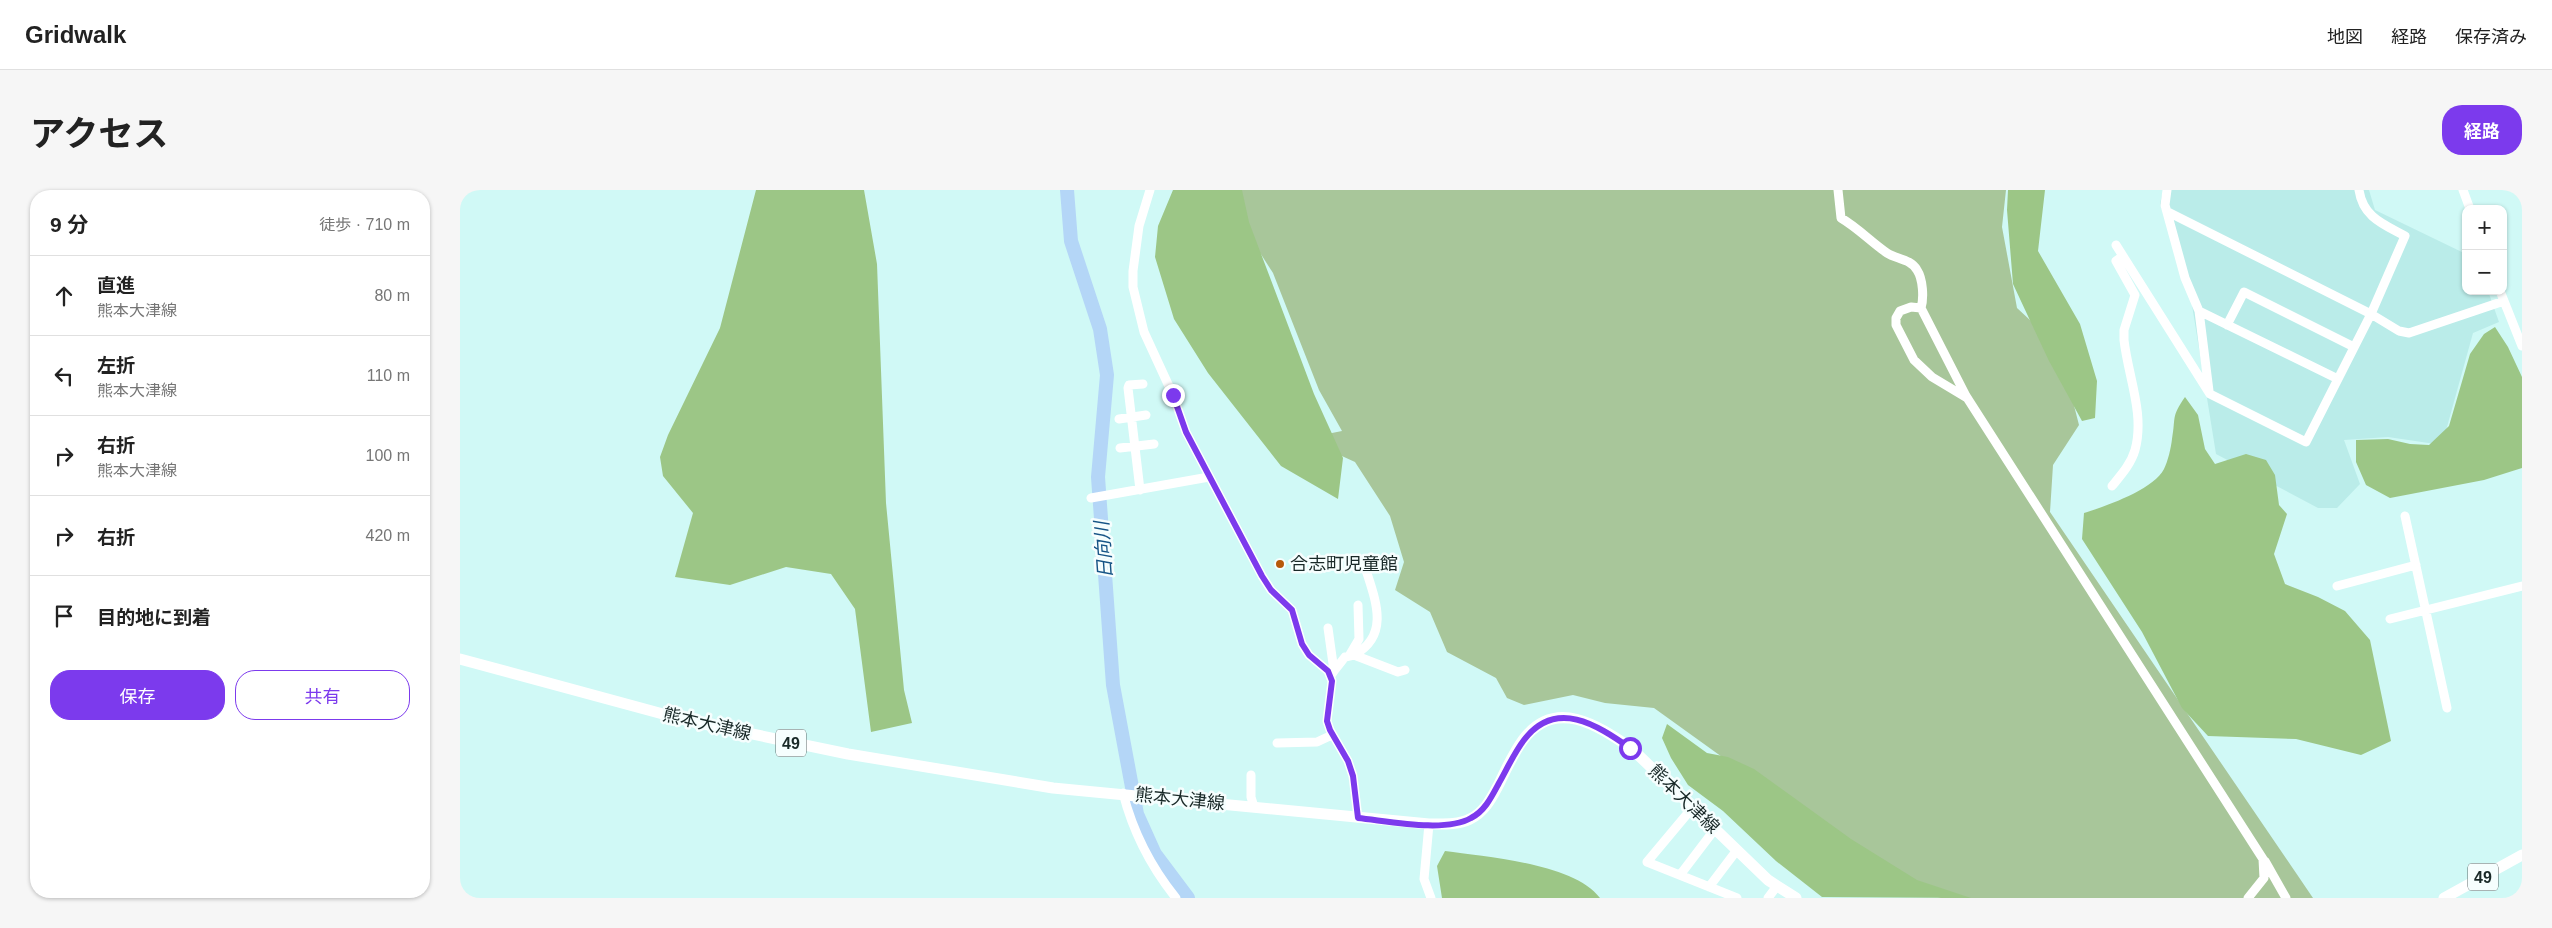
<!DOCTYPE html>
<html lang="ja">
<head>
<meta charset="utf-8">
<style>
  body { margin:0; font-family:Arial,"Noto Sans JP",sans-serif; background:#f6f6f6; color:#222 }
  .controls { position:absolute; right:15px; top:15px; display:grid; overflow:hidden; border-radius:10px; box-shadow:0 1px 4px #0004 }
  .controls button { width:45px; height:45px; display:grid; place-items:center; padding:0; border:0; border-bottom:1px solid #e0e0e0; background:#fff; color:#222; font:25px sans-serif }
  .stop { position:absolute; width:15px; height:15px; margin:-11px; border:4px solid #7c3aed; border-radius:50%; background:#fff }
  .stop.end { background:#7c3aed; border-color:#fff; box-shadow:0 1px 5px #0008 }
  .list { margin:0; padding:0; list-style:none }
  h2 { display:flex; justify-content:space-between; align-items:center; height:65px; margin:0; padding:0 20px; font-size:21px }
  h2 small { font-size:16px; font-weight:400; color:#767676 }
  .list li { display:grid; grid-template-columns:32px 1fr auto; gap:15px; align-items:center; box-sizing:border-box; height:80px; padding:0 20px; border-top:1px solid #e0e0e0 }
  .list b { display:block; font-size:19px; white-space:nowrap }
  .list p { margin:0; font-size:16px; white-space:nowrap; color:#767676 }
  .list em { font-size:16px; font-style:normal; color:#767676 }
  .actions { display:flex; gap:10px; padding:15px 20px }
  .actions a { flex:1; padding:11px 0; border:1px solid #7c3aed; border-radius:20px; text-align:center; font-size:18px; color:#7c3aed }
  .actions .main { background:#7c3aed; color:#fff }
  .icon { flex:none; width:28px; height:28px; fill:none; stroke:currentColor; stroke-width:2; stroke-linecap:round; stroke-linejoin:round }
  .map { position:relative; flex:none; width:2062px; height:708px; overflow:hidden; border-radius:20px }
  header { display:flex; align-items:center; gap:30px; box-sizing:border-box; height:70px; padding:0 25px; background:#fff; border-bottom:1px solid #e0e0e0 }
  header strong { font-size:24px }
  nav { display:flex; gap:28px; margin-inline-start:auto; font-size:18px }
  .intro { display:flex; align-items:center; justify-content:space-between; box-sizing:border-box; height:120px; padding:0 30px }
  h1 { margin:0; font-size:35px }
  .button { padding:12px 22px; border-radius:20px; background:#7c3aed; color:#fff; font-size:18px; font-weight:700 }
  main { display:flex; gap:30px; padding:0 30px }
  aside { flex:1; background:#fff; border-radius:20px; box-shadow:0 1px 4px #0004 }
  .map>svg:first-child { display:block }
  .built { fill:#baece9 }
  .green { fill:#a8c69a }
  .forest { fill:#9cc686 }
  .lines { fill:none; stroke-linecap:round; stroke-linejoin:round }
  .river { stroke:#b4d6f7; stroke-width:14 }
  .minor { stroke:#fff; stroke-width:9 }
  .major { stroke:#fff; stroke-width:11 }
  .route { stroke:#7c3aed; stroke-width:6 }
  .poi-dot { fill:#b7590a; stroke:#f6fefe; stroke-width:2 }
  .labels { text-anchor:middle; stroke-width:5; stroke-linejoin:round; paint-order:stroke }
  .shield { fill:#f6fefe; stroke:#5b6968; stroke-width:1 }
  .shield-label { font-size:16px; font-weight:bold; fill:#192928 }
  .poi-label { font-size:18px; fill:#192928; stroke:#f6fefe; text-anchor:start }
  .street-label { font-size:18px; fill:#192928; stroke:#f6fefe }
  .water-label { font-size:19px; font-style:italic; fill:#165486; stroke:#f6fefe }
</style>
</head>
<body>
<header>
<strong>Gridwalk</strong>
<nav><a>地図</a><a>経路</a><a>保存済み</a></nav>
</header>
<div class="intro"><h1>アクセス</h1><a class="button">経路</a></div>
<main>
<aside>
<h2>9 分<small>徒歩 · 710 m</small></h2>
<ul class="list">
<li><svg class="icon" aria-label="ahead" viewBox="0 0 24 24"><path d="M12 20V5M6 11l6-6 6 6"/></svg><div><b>直進</b><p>熊本大津線</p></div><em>80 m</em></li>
<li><svg class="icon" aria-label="left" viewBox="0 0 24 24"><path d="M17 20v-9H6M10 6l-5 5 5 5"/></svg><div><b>左折</b><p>熊本大津線</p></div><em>110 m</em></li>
<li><svg class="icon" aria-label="right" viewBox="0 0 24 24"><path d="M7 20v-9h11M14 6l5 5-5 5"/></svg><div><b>右折</b><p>熊本大津線</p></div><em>100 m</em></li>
<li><svg class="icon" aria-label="right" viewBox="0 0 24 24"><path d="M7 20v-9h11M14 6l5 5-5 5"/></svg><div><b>右折</b></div><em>420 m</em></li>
<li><svg class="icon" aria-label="arrive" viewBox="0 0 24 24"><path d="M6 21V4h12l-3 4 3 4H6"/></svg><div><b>目的地に到着</b></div></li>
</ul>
<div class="actions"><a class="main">保存</a><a>共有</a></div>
</aside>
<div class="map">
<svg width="2062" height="708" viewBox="0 0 2062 708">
  <rect width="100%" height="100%" fill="#d0f9f6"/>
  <path class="built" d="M1703,0H1909L1915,20L2006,64V101H2028L2039,132L2013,143L1982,255L1928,247L1884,250L1900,294L1877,318H1858L1756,264L1727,84L1700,14Z"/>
  <path class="green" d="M771,0H1546L1542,37L1557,118L1599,157L1619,235L1593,275L1590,322L1853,708H1481L1440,695L1194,518L1145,513L1113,505L1064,515L1047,508L1036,488L987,462L970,422L935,400L944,372L930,326L895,272L860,256L862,245L882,241L859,200L813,83L770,16Z"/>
  <path class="forest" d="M296,0H404L417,74L426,313L444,500L452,533L411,542L395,419L371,384L326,377L270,395L215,387L233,323L203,286L200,267L208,245L260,138Z
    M713,0H782L789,32L854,204L883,268L878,309L821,276L748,183L714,129L695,67L698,36Z
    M1548,0H1585L1578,61L1620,134L1637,191L1635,228L1622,231L1589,171L1553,94L1547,20Z
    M2035,137L2048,157L2062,187V278L2024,290L1930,308L1906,295L1896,272V250L1928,249L1950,254L1969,255L1989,236L2010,164L2024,144Z
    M1725,207L1738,225L1745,259L1755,274L1786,264L1806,270L1815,285L1819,315L1827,324L1814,364L1825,394L1858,407L1885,421L1910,450L1931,551L1901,565L1836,549L1748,546L1722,518L1682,442L1622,349L1624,323C1646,316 1693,300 1704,279C1708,271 1711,258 1712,249C1716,227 1711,227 1725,207Z
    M1207,534L1247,563L1268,567L1294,579L1391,649L1457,690L1511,708L1362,707L1316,671L1263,621L1228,595L1211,568L1202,548Z
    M985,661C1026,667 1114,673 1140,708H982L977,676Z"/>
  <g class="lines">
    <path class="river" d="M607,0L611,51L640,139L647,185L638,287L653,495L677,624L695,664L728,708"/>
    <path class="minor" d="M690,0L679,36L673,81V97L684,142L713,205L726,242L802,386L811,400L832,420L842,454L849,465L868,481L872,491L867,531L870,540L888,571L893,586L898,628
      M1378,0L1381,28C1398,38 1411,52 1427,63C1436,69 1451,69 1457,80C1463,89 1464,108 1461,118L1506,206L1803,669L1804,688L1788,708
      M1707,0L1705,15L1725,88L1739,121L1749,201
      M2003,0L2010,19
      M1708,22L1911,124L1939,141L1949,143L2044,111
      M1656,55L1750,204L1846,252L1911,124L1945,46C1923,34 1903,27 1899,0
      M2040,101L2062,156
      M1461,118L1451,117L1440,121L1436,128V135L1454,170L1472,187L1507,208
      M1739,121L1878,189
      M1767,135L1784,102L1894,157
      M659,229L686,225
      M660,258L694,254
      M1652,296C1661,285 1671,274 1675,260C1685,224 1668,186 1664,150V140L1675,105L1656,71L1663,66
      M680,300L668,198L669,195L683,194
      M631,308L749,287
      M1945,326L1987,518
      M1877,396L1956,375
      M1930,429L2062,396
      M868,438L874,481L872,484
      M894,465C931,445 915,409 905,377
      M889,466L899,449L898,415
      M874,481L885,467L894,465L938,482L945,480
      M817,553L857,552L872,545
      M791,585V607L794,617
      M663,603C673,642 691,677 716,708
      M1233,617L1187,672L1277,708
      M969,634L964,689L971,708
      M1805,671L1826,708
      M1220,685L1255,639
      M1249,697L1277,660
      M1308,708L1317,696"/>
    <path class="major" d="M0,469L225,530L388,564L593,598L969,634C983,634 998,635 1010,629C1025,622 1032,607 1039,594C1046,579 1053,564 1063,550C1095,507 1137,535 1171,558L1308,690L1336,708
      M1984,708L2062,665"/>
  </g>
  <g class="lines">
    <path class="route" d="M713,205L726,242L802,386L811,400L832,420L842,454L849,465L868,481L872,491L867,531L870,540L888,571L893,586L898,628C928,631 985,643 1011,628C1025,621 1032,606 1039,593C1047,579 1054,563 1064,550C1096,508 1137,535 1170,558"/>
  </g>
  <circle class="poi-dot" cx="820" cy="374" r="5"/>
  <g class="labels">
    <g class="shield">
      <rect x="316" y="539.5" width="30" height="27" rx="4"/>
      <rect x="2008" y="673.5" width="30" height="27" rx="4"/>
    </g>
    <g class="shield-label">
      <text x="331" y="559">49</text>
      <text x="2023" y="693">49</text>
    </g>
    <g class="poi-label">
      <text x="830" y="380">合志町児童館</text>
    </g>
    <g class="street-label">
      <text transform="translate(247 534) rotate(13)" y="6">熊本大津線</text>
      <text transform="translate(720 609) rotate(6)" y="6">熊本大津線</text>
      <text transform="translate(1224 609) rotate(44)" y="6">熊本大津線</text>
    </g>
    <g class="water-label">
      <text transform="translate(643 360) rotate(-94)" y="7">日向川</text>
    </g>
  </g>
</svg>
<div class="controls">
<button>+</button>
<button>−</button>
</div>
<div class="stop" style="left:1170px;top:558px"></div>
<div class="stop end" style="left:713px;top:205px"></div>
</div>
</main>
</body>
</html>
